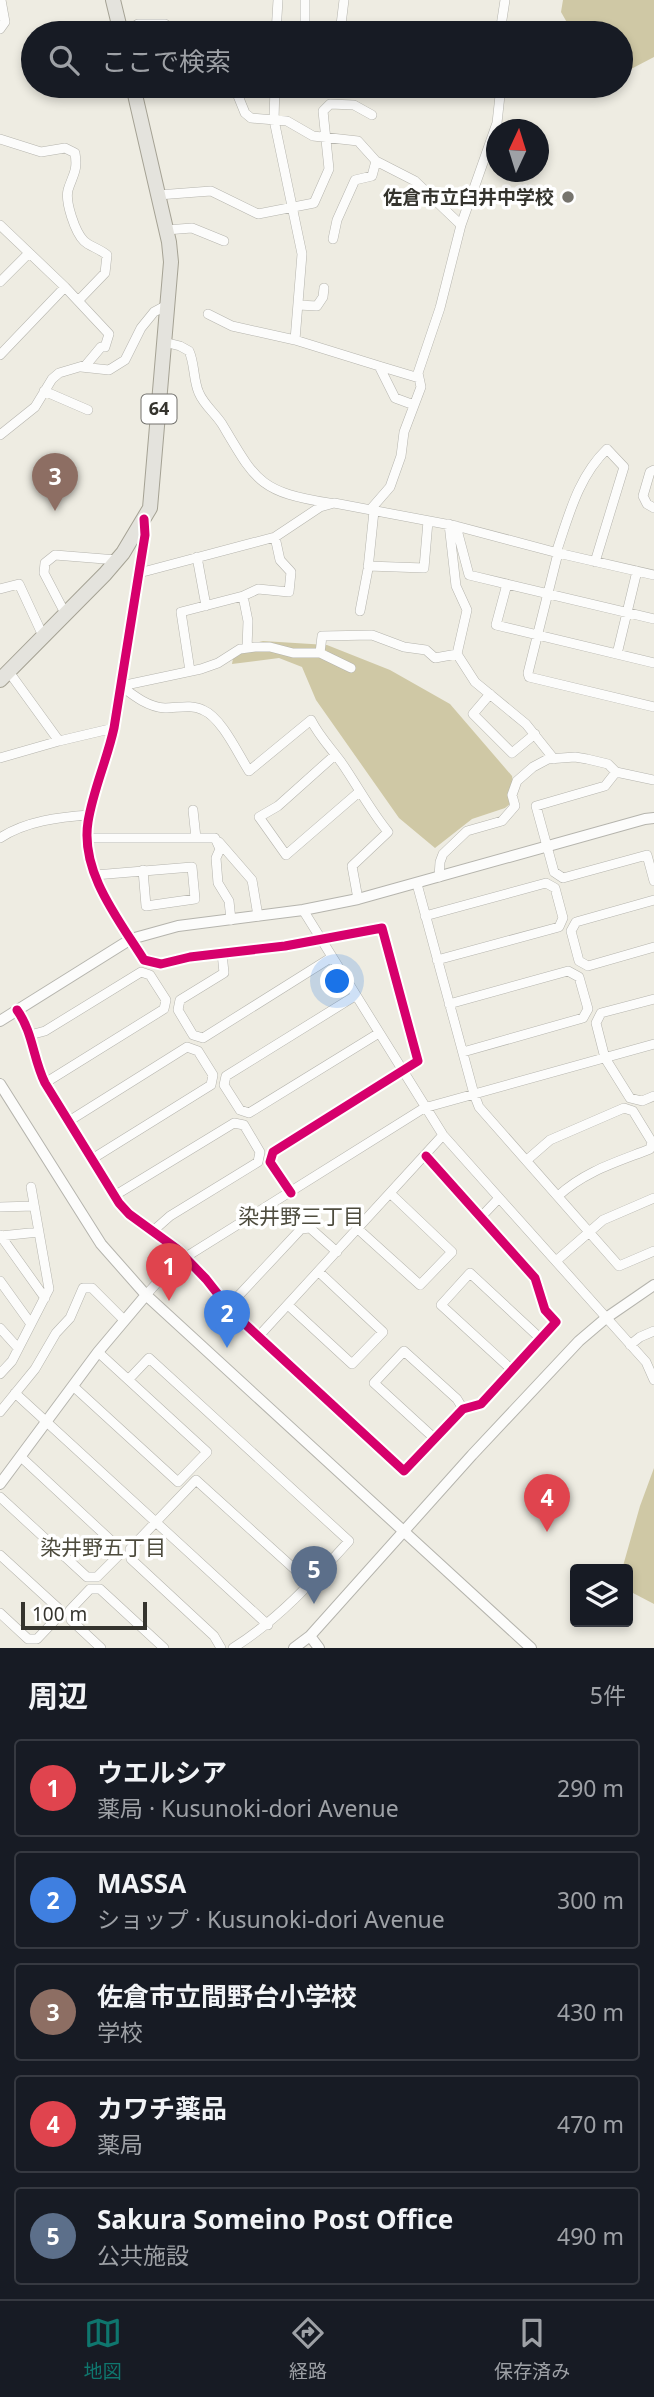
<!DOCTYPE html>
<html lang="ja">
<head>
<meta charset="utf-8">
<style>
  body { margin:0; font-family:"Noto Sans","Noto Sans JP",sans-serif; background:#242831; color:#f1f3f6 }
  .controls { position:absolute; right:21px; bottom:21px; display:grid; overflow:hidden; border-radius:7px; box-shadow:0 4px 10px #0003 }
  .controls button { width:63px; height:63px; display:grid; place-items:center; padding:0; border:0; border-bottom:2px solid #363941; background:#171b24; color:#f1f3f6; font:35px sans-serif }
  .compass { position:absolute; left:486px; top:119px; width:63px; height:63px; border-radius:50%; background:#171b24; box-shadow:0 4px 10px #0003; rotate:4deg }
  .scale { position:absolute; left:21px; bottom:18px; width:126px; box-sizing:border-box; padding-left:7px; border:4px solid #35342e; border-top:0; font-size:19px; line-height:24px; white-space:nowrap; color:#35342e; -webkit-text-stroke:5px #fff; paint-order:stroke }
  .you { position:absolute; left:338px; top:982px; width:24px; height:24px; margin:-18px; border:5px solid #fff; border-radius:50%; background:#1a73e8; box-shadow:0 0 0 10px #1a73e833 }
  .badge { display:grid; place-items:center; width:46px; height:46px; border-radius:50%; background:#0f766e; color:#fff; font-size:23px; font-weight:700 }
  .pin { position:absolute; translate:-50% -58px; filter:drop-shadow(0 2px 4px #0008) }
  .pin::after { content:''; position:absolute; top:37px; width:24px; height:21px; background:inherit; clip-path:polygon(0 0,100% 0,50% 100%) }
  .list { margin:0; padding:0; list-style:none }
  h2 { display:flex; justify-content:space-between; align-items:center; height:91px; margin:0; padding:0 28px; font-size:30px }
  h2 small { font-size:23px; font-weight:400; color:#9ea1a6 }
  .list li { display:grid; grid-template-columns:46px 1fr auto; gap:21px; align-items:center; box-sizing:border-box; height:98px; margin:0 14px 14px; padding:0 14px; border:2px solid #363941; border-radius:7px }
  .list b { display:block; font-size:26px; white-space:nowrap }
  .list p { margin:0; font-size:23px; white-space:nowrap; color:#9ea1a6 }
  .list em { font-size:23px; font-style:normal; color:#9ea1a6 }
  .icon { flex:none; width:38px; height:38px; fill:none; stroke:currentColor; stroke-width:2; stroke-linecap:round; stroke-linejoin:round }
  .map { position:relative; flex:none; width:654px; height:1648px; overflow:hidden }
  .search { position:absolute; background:#171b24; box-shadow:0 4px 10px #0003; left:21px; right:21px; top:21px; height:77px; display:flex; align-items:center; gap:18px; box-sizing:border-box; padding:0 24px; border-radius:38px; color:#9ea1a6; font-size:26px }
  .sheet { height:651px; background:#171b24 }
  nav { display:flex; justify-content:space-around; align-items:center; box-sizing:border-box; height:98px; border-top:2px solid #363941; background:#171b24; font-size:19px; color:#9ea1a6 }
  nav a { display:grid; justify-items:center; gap:4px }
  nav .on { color:#0f766e }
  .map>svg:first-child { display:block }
  .forest { fill:#cfc8a5 }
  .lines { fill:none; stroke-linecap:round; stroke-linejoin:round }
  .minor-casing { stroke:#b5b4ad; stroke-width:10 }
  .tertiary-casing { stroke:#b5b4ad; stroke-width:12 }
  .primary-casing { stroke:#a5a294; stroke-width:16 }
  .minor { stroke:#fcfcfb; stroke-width:9 }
  .tertiary { stroke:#fcfcfb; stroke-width:10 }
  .primary { stroke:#e4e3dd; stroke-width:14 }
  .cycleway-casing { stroke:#fff; stroke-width:13 }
  .cycleway { stroke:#d6006c; stroke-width:9 }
  .poi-dot { fill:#76746d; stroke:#fff; stroke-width:2.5 }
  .labels { text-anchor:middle; stroke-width:7; stroke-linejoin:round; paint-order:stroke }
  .shield { fill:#fff; stroke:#72716d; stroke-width:2 }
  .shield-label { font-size:18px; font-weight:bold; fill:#35342e }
  .poi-label { font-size:19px; font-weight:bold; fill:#35342e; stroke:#fff; text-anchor:end }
  .neighbourhood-label { font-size:21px; fill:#4e4c3e; stroke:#fff }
</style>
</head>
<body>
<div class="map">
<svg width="654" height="1648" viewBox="0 0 654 1648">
  <rect width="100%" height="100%" fill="#eeece2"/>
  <path class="forest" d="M563,0H654V57L631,69L621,64V33H573L561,12Z
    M263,641L327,645L390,670L450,704L512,776L516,799L505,808L472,819L435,848L399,818L316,700L302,667L279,658L232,664L235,648Z
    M654,1468V1604L633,1593L628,1587V1569H623V1566L640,1506Z"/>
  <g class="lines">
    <defs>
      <path id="minor" d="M501,26L505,0
        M0,29L5,22L1,0
        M133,33L132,28L138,24H165
        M276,33L278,0
        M305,33V0
        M340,33L344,0
        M234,86L245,113L251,118L287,121L313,136L358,141L376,161L415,181L461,225
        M275,86L274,120L302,254L295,340
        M0,139L41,152L65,148L75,153C78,171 73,174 68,190C65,202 75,232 84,241C89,246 100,249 107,255L105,273L78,301
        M158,195L211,191L258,214L314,203L329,169L323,111L330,104L354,105L372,115
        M0,225L65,287L109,334L105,347H101L86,365L59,373L52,379L35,407L0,435
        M166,230L192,228L224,241
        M333,239L337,220L355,180L372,176L376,161
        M0,282L29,253
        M298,305L317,306L323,297L324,288
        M208,314L232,326L295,340L379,366L395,398L414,405
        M164,342L180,346L189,351C195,364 193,380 199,393C204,405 215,413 222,424C256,481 259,492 329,503
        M0,355L65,287
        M379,366L419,378
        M81,367L109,370L125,360L141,328L154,312L167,305
        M44,391L88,410
        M654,470L650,472L643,496L647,504L654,508
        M370,510L390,487L401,456L404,432L421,387L418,373L440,308L461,225L497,123L501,86
        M145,521V535L114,728C107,760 93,790 88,822C80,872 119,920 144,960L161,964L190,957L285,946L382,928L418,1061L273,1152L270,1162L291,1193
        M449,524L456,586L467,610L457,654L475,682L526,724L554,759
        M456,526L469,575L654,619
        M556,553C569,515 578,477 607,449L624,467L595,562
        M558,553L528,673L529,677L654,707
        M197,557L206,606
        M368,566L424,568L428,521
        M139,573L275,537L320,507L334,503L456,526L558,553L654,575
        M507,584L496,625L654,663
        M0,589L19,584L44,638
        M243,596L258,589L289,592L291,572L280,560L275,537
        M360,611L368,569L374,511
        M66,615L44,573L45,563L55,555L117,560
        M320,653L322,636L372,635L404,647L426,650L435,658L457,654
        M617,654L637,571
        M190,671L181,612L243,596L248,621L247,648
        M9,672L59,741
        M121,686C134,696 148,707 165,708C178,708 191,704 203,710C222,718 238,754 249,771L311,720C319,736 330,747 341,762C357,785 370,810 388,832L352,866L358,899
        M121,686L201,669L218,663L240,649L255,647H270L293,653H320L351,668
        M490,694L473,714L512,753L535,734
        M335,755L278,806L259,817L286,855L359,792
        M0,758L59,741L114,728
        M616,772L605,786L536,806L554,872L563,878L647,855L654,881
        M193,810L196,838
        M0,838C26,821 59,817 90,815
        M87,838H215L220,849L216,858L218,883L229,901L231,920
        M219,842L252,880L258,916
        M95,875L192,867L195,899L146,906L143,870
        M439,877L440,862L443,854L467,831L502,821L515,806L512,795L517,781L533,767L548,759L575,757L587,759L608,764L616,772L654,780
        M417,884L474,1094L479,1107L619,1266L654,1251
        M654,900L576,922L571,931L579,961L588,966L654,947
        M303,910L443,1135L646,1362L654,1380
        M425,916L546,883L555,888L563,918L559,927L437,960
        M222,953L224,973L180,1000L178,1010L193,1035L203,1038L332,957
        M355,996L226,1076L224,1085L240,1110L249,1113L379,1033
        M654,999L601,1013L596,1023L605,1058L630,1098L642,1101L654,1096
        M449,1004L568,971L579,977L588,1009L583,1018L463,1052
        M17,1010C33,1032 33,1059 45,1083L119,1203L129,1214L177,1249L206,1279L232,1312L404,1471L463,1409L481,1404L556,1322L545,1310L535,1278L426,1156
        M30,1035L45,1031L141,972L150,975L166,1000L164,1009L45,1083
        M69,1121L187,1047L198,1051L213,1075L211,1085L92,1159
        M527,1160L550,1140L624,1108L633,1111L652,1142L650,1149C617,1162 585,1171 558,1196
        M114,1196L234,1123L244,1125L260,1152L258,1162L170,1216L153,1231
        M0,1207L34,1206
        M481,1217L499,1198
        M358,1229L420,1285L452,1252L391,1194
        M0,1235L45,1298
        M0,1236L39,1232
        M556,1261L603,1220L654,1198
        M0,1281L31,1324
        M146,1295L173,1265L424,1108L654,1044
        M288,1305L352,1364L383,1332L319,1272
        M228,1307L301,1229L310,1228L337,1252
        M0,1328L18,1348
        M258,1337L443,1135
        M630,1345L640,1337L654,1331
        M512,1370L441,1305L470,1273L541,1339
        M0,1374L12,1361L49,1289L31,1187
        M129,1379L149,1358L349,1541C313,1581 279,1619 233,1648
        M73,1386L178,1482L207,1452L98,1352
        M15,1393L268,1625
        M0,1412L35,1369L56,1333L70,1318L83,1288H92L124,1320
        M434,1438L374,1383L404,1351L457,1399L463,1409
        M0,1497L87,1577H97L118,1556V1547L21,1457
        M0,1555L58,1608V1617L37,1639H28L0,1613
        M101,1648L71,1620L70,1610L90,1589H100L164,1648
        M221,1648L214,1636L131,1559L130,1549L196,1480L311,1584"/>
      <path id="tertiary" d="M0,1021L131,939L178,926L303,910L358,899L645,819L654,818
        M0,1084L101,1244L146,1295L531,1648
        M0,1484L98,1352L146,1295
        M310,1636L319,1648
        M294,1648L310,1636L472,1455L579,1341L606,1318L654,1285"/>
      <path id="primary" d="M113,0L121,33
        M0,680L105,574L123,553L150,508L171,262L169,242L133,86"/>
    </defs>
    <use href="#minor" class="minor-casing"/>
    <use href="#tertiary" class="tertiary-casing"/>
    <use href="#primary" class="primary-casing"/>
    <use href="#minor" class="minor"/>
    <use href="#tertiary" class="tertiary"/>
    <use href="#primary" class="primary"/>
    <defs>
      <path id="cycleway" d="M144,519L145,535L114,728C107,760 93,790 88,822C80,872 119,920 144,960L161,964L190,957L285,946L382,928L418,1061L273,1152L270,1162L291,1193
        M17,1010C33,1032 33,1059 45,1083L119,1203L129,1214L177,1249L206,1279L232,1312L404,1471L463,1409L481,1404L556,1322L545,1310L535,1278L426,1156"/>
    </defs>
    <use href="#cycleway" class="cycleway-casing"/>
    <use href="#cycleway" class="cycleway"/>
  </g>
  <circle class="poi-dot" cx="568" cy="197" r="7"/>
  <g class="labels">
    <rect class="shield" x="141.5" y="394.5" width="35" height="29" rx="5"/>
    <g class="shield-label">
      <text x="159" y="415">64</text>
    </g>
    <g class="poi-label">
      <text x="554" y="204">佐倉市立臼井中学校</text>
    </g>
    <g class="neighbourhood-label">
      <text x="301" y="1224">染井野三丁目</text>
      <text x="103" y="1555">染井野五丁目</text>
    </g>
  </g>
</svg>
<div class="controls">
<button><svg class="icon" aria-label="layers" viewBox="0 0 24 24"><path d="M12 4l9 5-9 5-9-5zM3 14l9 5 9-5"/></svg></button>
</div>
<svg class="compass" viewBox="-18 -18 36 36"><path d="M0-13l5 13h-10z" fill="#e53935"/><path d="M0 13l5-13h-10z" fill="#9ea1a6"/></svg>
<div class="scale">100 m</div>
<div class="you"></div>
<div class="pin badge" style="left:169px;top:1301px;background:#e0444e">1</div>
<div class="pin badge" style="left:227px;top:1348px;background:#3f7fe0">2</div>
<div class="pin badge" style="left:55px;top:511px;background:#8d6e63">3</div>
<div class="pin badge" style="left:547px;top:1532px;background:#e0444e">4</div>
<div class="pin badge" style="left:314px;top:1604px;background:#5c6f8a">5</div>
<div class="search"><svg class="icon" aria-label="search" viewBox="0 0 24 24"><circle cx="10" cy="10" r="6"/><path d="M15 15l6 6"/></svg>ここで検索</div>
</div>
<section class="sheet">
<h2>周辺<small>5件</small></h2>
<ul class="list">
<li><span class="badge" style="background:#e0444e">1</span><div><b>ウエルシア</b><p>薬局 · Kusunoki-dori Avenue</p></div><em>290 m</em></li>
<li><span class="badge" style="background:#3f7fe0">2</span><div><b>MASSA</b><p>ショップ · Kusunoki-dori Avenue</p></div><em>300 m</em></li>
<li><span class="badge" style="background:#8d6e63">3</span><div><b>佐倉市立間野台小学校</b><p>学校</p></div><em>430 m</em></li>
<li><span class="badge" style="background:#e0444e">4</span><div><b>カワチ薬品</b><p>薬局</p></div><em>470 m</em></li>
<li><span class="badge" style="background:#5c6f8a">5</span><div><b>Sakura Someino Post Office</b><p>公共施設</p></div><em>490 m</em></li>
</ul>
</section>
<nav>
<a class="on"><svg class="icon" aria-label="map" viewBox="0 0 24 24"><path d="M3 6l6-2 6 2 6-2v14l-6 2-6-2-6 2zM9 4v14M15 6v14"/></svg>地図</a>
<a><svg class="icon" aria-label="directions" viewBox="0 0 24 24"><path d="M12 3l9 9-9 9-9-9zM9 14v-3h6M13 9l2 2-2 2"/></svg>経路</a>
<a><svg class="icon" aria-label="saved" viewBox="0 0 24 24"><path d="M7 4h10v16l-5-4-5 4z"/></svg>保存済み</a>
</nav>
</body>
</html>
